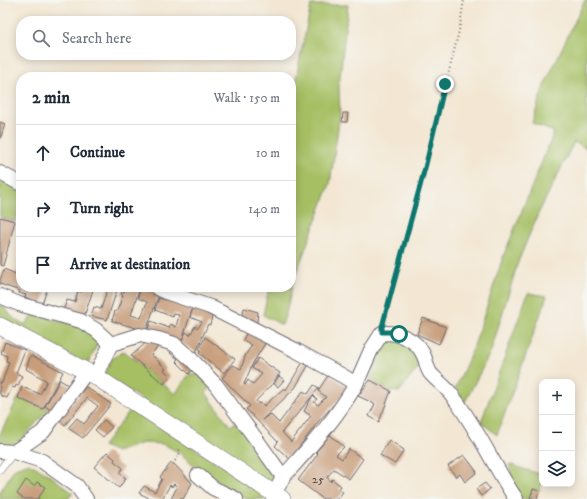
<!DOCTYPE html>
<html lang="en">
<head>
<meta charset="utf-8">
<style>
  body { margin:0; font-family:"IM FELL DW Pica",serif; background:#f2f2f3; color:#1f2937 }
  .controls { position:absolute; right:12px; bottom:12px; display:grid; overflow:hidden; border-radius:8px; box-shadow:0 2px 10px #0003 }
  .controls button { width:36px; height:36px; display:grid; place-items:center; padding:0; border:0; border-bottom:1px solid #e0e1e3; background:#fff; color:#1f2937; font:20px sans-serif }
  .stop { position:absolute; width:12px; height:12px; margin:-9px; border:3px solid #0f766e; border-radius:50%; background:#fff }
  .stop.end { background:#0f766e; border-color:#fff; box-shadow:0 1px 4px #0008 }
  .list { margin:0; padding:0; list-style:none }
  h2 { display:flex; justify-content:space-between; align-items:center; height:52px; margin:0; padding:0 16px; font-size:17px }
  h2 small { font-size:13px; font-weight:400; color:#747a83 }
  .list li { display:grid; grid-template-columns:26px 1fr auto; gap:12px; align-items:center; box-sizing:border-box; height:56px; padding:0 16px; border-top:1px solid #e0e1e3 }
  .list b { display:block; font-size:15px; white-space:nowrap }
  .list em { font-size:13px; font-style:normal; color:#747a83 }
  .icon { flex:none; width:22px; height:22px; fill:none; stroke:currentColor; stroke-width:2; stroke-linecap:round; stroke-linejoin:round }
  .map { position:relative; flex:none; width:587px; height:499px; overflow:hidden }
  .search { position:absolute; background:#fff; box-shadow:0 2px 10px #0003; left:16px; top:16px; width:280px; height:44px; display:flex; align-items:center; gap:10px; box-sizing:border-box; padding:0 14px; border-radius:16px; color:#747a83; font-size:15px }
  .panel { position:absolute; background:#fff; box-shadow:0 2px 10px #0003; left:16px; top:72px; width:280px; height:220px; border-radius:16px }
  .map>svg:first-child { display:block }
  .green { fill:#a6bf64; stroke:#647050 }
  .building { fill:#c79d7a }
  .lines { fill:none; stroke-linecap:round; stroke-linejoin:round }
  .service-casing { stroke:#6b6770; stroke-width:8 }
  .minor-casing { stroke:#6b6770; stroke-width:16 }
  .tertiary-casing { stroke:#6b6770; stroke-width:18 }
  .path { stroke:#6b6770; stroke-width:2; stroke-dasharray:1 3; stroke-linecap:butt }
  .service { stroke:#fff; stroke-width:7 }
  .minor { stroke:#fff; stroke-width:14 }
  .tertiary { stroke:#fff; stroke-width:17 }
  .route { stroke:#0f766e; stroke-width:5 }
  .labels { text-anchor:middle; stroke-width:4; stroke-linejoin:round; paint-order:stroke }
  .number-label { font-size:12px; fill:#4b414b }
</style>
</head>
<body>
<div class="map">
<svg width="587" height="499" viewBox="0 0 587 499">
  <rect width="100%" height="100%" fill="#f6f6f2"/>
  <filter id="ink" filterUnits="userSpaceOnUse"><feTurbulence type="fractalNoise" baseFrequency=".025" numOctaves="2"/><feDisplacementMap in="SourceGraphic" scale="8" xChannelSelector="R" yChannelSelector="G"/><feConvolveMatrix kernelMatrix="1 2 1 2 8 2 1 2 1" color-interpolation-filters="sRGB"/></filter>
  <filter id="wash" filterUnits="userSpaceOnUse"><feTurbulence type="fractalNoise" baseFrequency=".012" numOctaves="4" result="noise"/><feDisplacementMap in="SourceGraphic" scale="16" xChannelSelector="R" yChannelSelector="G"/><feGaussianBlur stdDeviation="0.9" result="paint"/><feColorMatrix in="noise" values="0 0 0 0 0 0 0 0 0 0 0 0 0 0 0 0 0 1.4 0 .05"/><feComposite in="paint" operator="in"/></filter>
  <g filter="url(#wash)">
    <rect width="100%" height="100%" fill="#f3e7d3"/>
    <path class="green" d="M585,0H587V146L586,148L574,142L538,214L518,262L491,351L465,402L455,389L473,349L503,257L554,132L532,123L543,88Z
      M311,5H348L339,86L340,114L330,184L294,279L286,313L282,325L263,315L269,288L267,287H291V108L299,63Z
      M2,178L21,192V198L16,221L0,217V190Z
      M528,293L547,296L497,435L481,422Z
      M0,302C6,309 15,324 26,324L32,316H42L87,329L98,342L88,365L0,321Z
      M397,339L405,343L421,364L399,392L391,391L370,380L381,348L388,342Z
      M124,351L175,394L190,373L194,376L197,373L212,387L206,393L230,426L239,421L258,448L264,462L275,476V481L270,483L104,375L112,359Z
      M18,398L43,408L45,406L49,409L17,444L0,447V434Z
      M131,409L276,499H247L241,497L213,482L180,453L163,444L143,443L116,452L103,446Z
      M29,463L52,477L73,493L68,499H0V492L15,468Z
      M509,464L542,475V483L539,491L533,489L530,498L533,499H522L512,479Z"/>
    <g id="blocks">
      <path class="building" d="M343,113H348L347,122H342Z
        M0,122L5,124L0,140Z
        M0,217L15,221L3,266L0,265Z
        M21,261V287H48L42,304L25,297L26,295L19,293L20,291L0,284V280L4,269L16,274Z
        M82,287H94L84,317L63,311L67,300L75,302L78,291L81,292Z
        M108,287H118L107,320L91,316L94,307L101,309Z
        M126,287H140L131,315L141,318L147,302L138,298L141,287H146L159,294L146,331L112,321L115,311H117L123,295L121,294L122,291L124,292Z
        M159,298L193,307L181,343L147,332L151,321L169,328L170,324L176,327L179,315L174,314L173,317L155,310Z
        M194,306L213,313L210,325L208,324L196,352L181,343L186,332L190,335L195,326L198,328L202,322L190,317Z
        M244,308L258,312L257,322H250V319L242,316Z
        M423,318L446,327L439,344L417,334Z
        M247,332L266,342L253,363L244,384L245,385L248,380L253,384L262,374L252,368L258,358L280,373L273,383L256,401L259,404L261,403L264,406L284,388L286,390L303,362L308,366L295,388L262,420L270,414L279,423L303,391L308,394L314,385L319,388L282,432L291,442L311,416L304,411L313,395L317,399L314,402L318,405L326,397L318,391L329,374L349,388L318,422L290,459L275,446L278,442L246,409L250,406L222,378L233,365L241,369L246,354L252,345L243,340Z
        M205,337L235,359L224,373L199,353L201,350L199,349Z
        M148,341L162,343L151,354L166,369L164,370L170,376L164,384L131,356Z
        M5,342L25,350L16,373L22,376L18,386L16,385L15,388L12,387L7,398L0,395V382L2,383L9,362L6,361L7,356L1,353Z
        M174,348L192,369L189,374L176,361L178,359L170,353Z
        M31,355L63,372L43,409L18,398L22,387L40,394L47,381L26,369Z
        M279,376L284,380L278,387L274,384Z
        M60,380L70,386L54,412L45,406Z
        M370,380L391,391L379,422L369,416L375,404L358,396Z
        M86,387L111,404L83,438L68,428L77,418L84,424L98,406L87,398L65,425L58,419Z
        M104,420L112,427L103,437L95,430Z
        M330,435L344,447L336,455L342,459L349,449L363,459L349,479L334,469L327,477L331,482L332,479L341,486L339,489L343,492L337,499H323L298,480L318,454L316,452Z
        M389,440L404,450L395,464L380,455Z
        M107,452L115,459L114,461L123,468L119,473L126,478L119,488L94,467Z
        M464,455L477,472L465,482L460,474L456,477L448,466Z
        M171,463L174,464L192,483L183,499H171L177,487L174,484L172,487L170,485L162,499H151L139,493L144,486L155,492L162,479L160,477Z
        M26,480L34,486L37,482L45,487L38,499H24L17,494Z
        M485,483L490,489L481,496L476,489Z
        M533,489L539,491L537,499L530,498Z"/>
    </g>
  </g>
  <g filter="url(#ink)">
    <use href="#blocks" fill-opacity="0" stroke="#6b6770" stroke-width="1"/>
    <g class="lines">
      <defs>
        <path id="service" d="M0,470L14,452"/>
        <path id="minor" d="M0,173L21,184
          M156,287L166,292L210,307L297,351L343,376L356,384L371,350L382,333C398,332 416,339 423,354C427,361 426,368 431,374C438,382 448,388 454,398C478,430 494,466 516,499
          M0,296L19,304L81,321L96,330L111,344L140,335L158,339L174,344L191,359L216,385L256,439L283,477
          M95,376L111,344
          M0,451L14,452L42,461L77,486L86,499
          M14,452L43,432L87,371
          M198,475L213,488L236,499
          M279,485L283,477C309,448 337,418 356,384"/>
        <path id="tertiary" d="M0,326L95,376L282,499"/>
      </defs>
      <use href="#service" class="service-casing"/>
      <use href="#minor" class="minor-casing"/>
      <use href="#tertiary" class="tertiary-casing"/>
      <path class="path" d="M383,320L426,164L459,31L464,0
        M175,461L180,453L179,449"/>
      <use href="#service" class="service"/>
      <use href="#minor" class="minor"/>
      <use href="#tertiary" class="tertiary"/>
    </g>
  </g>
  <g class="lines" filter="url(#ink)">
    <path class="route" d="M399,334L391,332H382V327L426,164L445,84"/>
  </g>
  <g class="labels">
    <g class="number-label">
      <text x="318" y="483">25</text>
    </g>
  </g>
</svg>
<div class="controls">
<button>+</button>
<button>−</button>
<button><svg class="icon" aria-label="layers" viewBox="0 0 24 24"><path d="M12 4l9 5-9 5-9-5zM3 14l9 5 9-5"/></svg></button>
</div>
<div class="stop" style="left:399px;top:334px"></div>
<div class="stop end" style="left:445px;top:84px"></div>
<div class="search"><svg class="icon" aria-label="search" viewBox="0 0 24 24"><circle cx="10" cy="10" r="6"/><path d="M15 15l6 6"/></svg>Search here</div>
<section class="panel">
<h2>2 min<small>Walk · 150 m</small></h2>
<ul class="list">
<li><svg class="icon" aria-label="ahead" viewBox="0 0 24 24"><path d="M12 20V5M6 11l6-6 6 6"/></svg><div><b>Continue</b></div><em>10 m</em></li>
<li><svg class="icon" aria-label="right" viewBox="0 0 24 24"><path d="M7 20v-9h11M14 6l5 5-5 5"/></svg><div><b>Turn right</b></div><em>140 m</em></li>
<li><svg class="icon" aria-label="arrive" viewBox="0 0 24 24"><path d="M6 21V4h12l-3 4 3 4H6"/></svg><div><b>Arrive at destination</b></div></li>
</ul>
</section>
</div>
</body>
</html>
